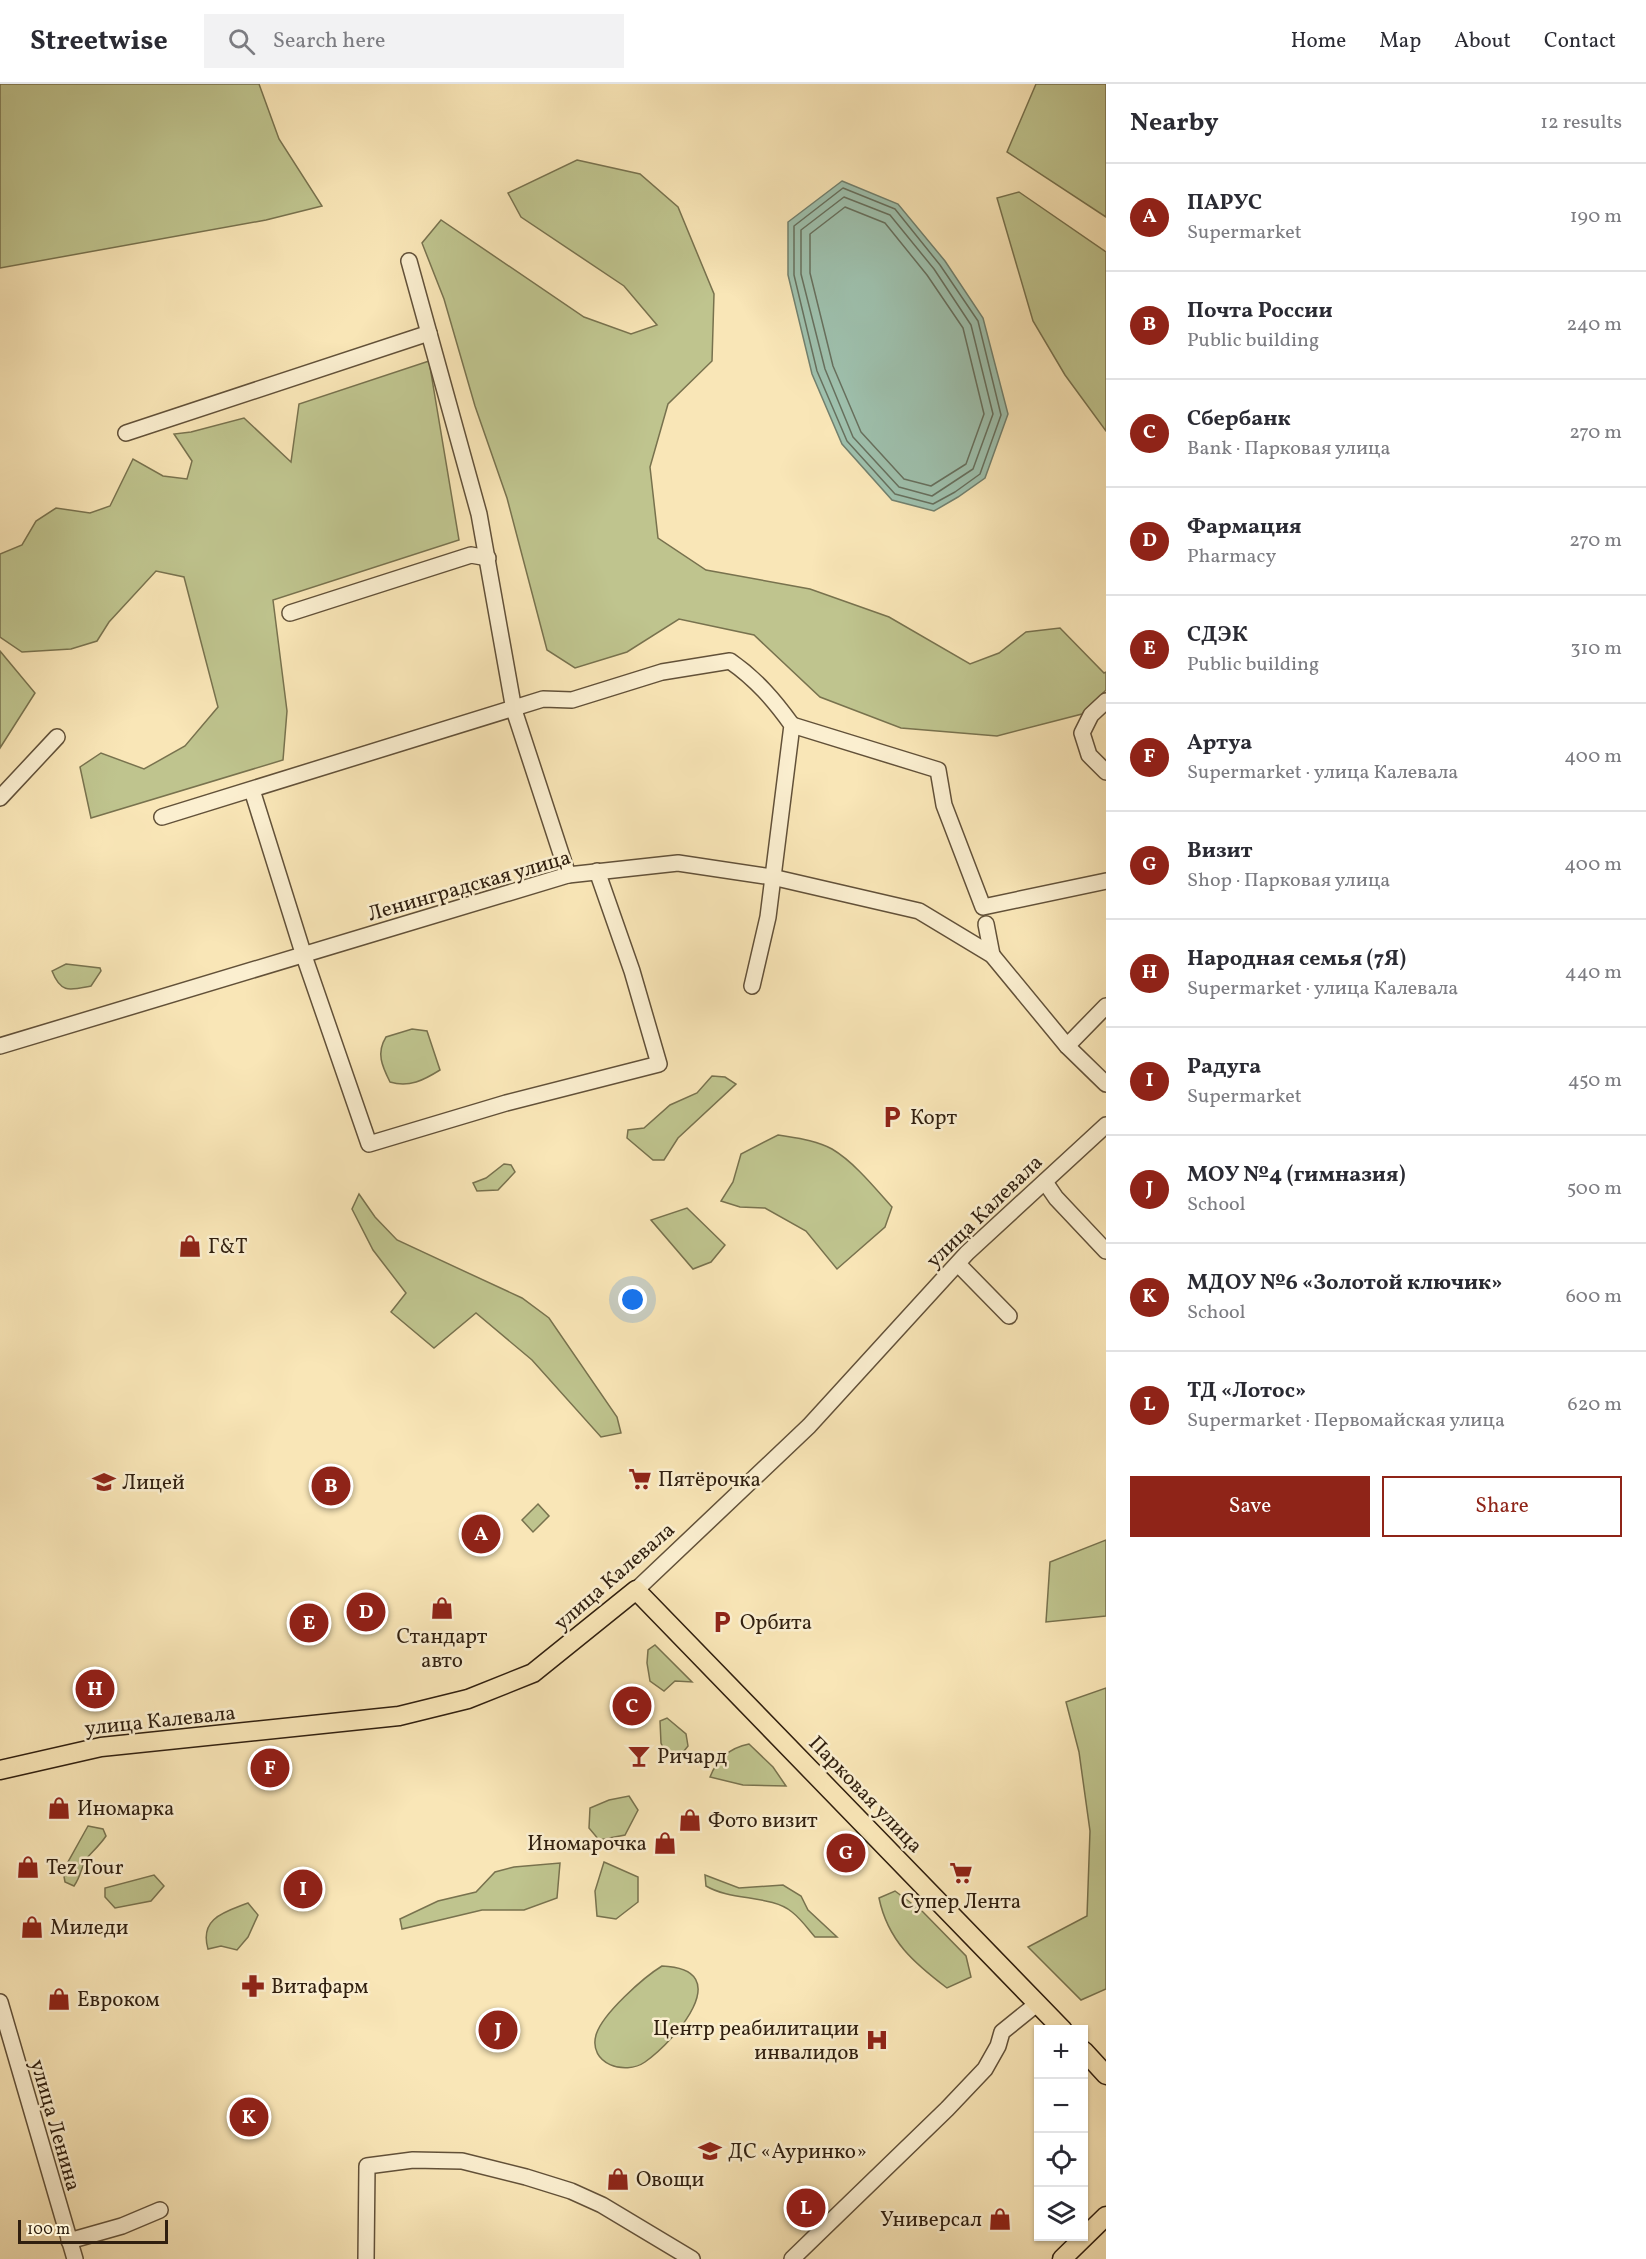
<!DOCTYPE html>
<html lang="en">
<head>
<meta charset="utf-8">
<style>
  body { margin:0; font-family:Vollkorn,serif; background:#f2f2f3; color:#2b2b33 }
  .controls { position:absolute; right:18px; bottom:18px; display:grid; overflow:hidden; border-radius:0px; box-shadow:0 2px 4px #0004 }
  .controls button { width:54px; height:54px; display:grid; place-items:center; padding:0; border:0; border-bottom:2px solid #e1e1e2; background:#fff; color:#2b2b33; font:30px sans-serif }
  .scale { position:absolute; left:18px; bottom:15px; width:150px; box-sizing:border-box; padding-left:6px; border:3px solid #301f0f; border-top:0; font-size:16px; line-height:21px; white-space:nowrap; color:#301f0f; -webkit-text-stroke:4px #fbefd0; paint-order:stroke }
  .you { position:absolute; left:633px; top:1216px; width:21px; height:21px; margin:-15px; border:4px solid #fff; border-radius:50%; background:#1a73e8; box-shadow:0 0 0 9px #1a73e833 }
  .badge { display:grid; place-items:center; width:39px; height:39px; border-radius:50%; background:#8f2418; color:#fff; font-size:20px; font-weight:700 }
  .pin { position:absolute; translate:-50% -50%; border:3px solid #fff; box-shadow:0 2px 6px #0006 }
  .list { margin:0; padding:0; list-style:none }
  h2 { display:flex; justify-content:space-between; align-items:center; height:78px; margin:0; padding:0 24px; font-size:26px }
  h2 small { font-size:20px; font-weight:400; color:#7c7c81 }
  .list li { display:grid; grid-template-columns:39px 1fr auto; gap:18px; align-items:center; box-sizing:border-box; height:108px; padding:0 24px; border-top:2px solid #e1e1e2 }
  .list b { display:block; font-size:22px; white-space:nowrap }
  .list p { margin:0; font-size:20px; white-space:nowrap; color:#7c7c81 }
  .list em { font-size:20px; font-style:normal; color:#7c7c81 }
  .actions { display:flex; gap:12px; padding:18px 24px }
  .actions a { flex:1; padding:14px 0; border:2px solid #8f2418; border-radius:0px; text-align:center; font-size:21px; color:#8f2418 }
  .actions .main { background:#8f2418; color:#fff }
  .icon { flex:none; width:33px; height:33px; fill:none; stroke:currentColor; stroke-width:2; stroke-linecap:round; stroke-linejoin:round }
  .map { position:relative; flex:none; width:1106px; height:2175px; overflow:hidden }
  header { display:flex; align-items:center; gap:36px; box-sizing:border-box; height:84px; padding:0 30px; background:#fff; border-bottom:2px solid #e1e1e2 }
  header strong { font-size:28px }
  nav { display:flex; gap:33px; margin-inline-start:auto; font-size:21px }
  .search { width:420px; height:54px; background:#f2f2f3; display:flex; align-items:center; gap:15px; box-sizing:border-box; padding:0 21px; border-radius:0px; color:#7c7c81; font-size:22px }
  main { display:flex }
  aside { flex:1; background:#fff }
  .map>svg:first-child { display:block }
</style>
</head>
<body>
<header>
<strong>Streetwise</strong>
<div class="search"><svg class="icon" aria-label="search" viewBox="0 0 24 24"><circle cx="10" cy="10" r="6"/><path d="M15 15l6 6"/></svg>Search here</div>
<nav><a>Home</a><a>Map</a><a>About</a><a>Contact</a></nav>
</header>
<main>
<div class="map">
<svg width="1106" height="2175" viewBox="0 0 1106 2175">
  <rect width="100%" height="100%" fill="#f9e6b7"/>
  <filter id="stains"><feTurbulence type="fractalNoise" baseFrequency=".00333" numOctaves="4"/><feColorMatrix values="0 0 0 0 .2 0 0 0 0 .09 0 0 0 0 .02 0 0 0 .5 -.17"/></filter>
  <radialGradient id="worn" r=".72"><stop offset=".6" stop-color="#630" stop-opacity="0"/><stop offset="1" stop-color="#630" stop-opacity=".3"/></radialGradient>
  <g fill="#bfc48e" stroke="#78724e" stroke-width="1.5">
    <polygon points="0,0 259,0 279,55 322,122 266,136 0,184"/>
    <polygon points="1036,0 1106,0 1106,133 1007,68"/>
    <polygon points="577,76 640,90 678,123 714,210 712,277 668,320 650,383 658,454 706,486 810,505 889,533 970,580 999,569 1026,548 1060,544 1104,589 1106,588 1106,606 1082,630 997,652 901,644 820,613 754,551 679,535 627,568 575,584 547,566 507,414 475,322 444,215 422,159 441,136 584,233 631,250 657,241 624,202 521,133 508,109"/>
    <polygon points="1019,108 1106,168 1106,347 1065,291 1033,237 997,114"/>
    <polygon points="429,277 459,456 273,516 287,627 283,676 91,734 80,683 101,669 144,685 185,662 218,623 184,493 156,487 109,538 97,557 71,565 22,568 0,553 0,470 22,461 36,437 56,424 90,429 110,422 133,375 163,392 187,395 192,377 174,350 191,348 244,334 291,378 299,320"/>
    <polygon points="0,567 35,609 0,664"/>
    <path d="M66,880L100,884L101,887L91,902C70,906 61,910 52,887Z"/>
    <path d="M412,945L427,947L440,986C424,996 409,1004 390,998C382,982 376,969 386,953Z"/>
    <polygon points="712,992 725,993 736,1000 678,1054 664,1076 653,1076 627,1054 628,1046 644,1044 670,1021 697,1009"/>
    <path d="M778,1051C796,1054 816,1056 832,1065C854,1078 875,1104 892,1123L885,1143L837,1185L806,1147L765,1124L740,1123L721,1117L733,1098L741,1070Z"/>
    <polygon points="504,1080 511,1081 515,1088 498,1106 477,1107 473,1099 486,1094"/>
    <polygon points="359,1110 375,1133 397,1156 522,1214 549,1234 617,1333 621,1349 601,1353 532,1276 476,1229 434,1264 391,1228 406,1209 373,1166 352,1125"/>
    <polygon points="687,1124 725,1161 711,1178 693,1185 651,1136"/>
    <polygon points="538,1420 549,1432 533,1448 522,1436"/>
    <polygon points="1106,1456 1106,1532 1046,1538 1050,1478"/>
    <polygon points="655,1561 692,1598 675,1597 664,1607 650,1597 647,1579 648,1566"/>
    <polygon points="1106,1604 1106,1905 1081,1916 1028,1863 1087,1832 1090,1747 1079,1668 1066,1618"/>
    <polygon points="667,1634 686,1650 688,1662 676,1677 667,1673 661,1659 660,1637"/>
    <path d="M749,1660L773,1683L786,1702L743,1701L710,1693C717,1675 729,1664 749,1660Z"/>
    <polygon points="629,1712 638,1726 625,1751 599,1756 589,1744 590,1724 609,1716"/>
    <path d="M88,1742L103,1745L106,1752C100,1761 93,1767 86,1775C82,1781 81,1792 74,1802L65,1798L63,1787Z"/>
    <polygon points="604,1778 638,1793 638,1818 616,1835 597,1832 595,1807"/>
    <polygon points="560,1779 557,1814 524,1826 482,1826 402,1845 400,1835 438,1817 476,1808 495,1788 514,1783"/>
    <polygon points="154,1791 164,1802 151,1817 115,1824 105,1813 105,1804"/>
    <path d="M705,1791L739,1804L783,1801L801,1812L808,1826L837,1853H815C808,1845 801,1835 792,1828C772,1811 731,1817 706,1802Z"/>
    <path d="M895,1807L923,1828L966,1872L971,1893L947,1904C914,1879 888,1857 879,1814Z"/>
    <path d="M248,1819L258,1831L248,1853L237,1866L221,1862L208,1865C199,1834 225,1828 248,1819Z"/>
    <path d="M662,1882C738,1885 675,1957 645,1978C625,1992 588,1980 596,1951C602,1930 644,1893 662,1882Z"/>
  </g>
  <polygon fill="#9ec0ad" stroke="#72806e" stroke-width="1.5" points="842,97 898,120 945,177 983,234 1008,330 985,394 958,413 934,427 892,416 842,360 812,290 788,191 788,138"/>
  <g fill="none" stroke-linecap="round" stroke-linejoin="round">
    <g stroke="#67705e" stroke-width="1.5">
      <polygon points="843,104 895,125 940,181 978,237 1001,331 980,390 955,408 933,420 895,410 847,357 817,287 794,191 794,142"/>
      <polygon points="844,113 890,131 934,185 971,241 993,330 973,385 932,412 899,403 853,353 825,285 801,190 801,146"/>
      <polygon points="845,123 885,139 927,191 963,244 984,330 966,380 931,402 904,395 861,348 833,282 810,189 810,150"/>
    </g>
    <g stroke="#625139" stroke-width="18">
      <g id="minor">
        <polyline points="409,177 479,430 514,626 568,791"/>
        <polyline points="126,349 429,249"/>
        <polyline points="290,529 471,471 488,474"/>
        <polyline points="1106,617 1091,631 1082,649 1089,671 1106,688"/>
        <polyline points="792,641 938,686 944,721 983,823 1106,797"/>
        <polyline points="252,706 304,872 369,1060 506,1019 659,980 632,887 597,787"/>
        <polyline points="0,714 57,653"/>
        <path d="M162,733L543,615L572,616L662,588L730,577C756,595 774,616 792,641L768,833L752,902"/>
        <polyline points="986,840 992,871"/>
        <polyline points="0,962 568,791 678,779 772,793 919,827 992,871 1067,962 1106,1000"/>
        <polyline points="1067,962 1106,922"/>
        <polyline points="1045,1098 1056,1114 1106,1167"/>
        <polyline points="958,1180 1009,1232"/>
        <polyline points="636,1506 809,1342 967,1169 1106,1041"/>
        <polyline points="0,1918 75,2175"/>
        <polyline points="69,2157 122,2142 160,2126"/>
        <polyline points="366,2175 367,2082 413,2076 462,2077 526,2093 571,2107 602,2121 692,2175"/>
        <polyline points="792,2175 947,2025 985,1985 998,1962 1002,1948 1038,1919"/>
      </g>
    </g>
    <g stroke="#301f0f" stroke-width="21">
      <g id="major">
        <polyline points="0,1686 101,1663 399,1632 468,1615 533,1589 636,1506 1063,1946"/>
        <polyline points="1084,1967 1106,1991"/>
        <polyline points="1062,2175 1106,2132"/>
      </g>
    </g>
    <use href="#minor" stroke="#fbefd0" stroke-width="15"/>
    <use href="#major" stroke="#f9e6b7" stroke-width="18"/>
  </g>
  <defs>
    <g id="parking-bare" transform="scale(1.8)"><path d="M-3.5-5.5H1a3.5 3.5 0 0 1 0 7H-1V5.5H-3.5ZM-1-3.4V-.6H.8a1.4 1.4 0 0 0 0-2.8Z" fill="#8f2418" stroke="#fbefd0" stroke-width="2.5" paint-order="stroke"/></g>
    <g id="shop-bare" transform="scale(1.8)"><path d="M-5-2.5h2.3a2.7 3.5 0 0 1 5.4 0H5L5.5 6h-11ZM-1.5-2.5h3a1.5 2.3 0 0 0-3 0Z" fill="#8f2418" stroke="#fbefd0" stroke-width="2.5" paint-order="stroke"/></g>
    <g id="supermarket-bare" transform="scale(1.8)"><path d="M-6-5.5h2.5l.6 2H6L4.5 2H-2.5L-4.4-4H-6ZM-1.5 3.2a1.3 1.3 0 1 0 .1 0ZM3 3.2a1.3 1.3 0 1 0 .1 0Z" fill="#8f2418" stroke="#fbefd0" stroke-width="2.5" paint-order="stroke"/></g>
    <g id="university-bare" transform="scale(1.8)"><path d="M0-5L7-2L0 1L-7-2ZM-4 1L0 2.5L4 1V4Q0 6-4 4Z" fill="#8f2418" stroke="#fbefd0" stroke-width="2.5" paint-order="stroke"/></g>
    <g id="bar-bare" transform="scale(1.8)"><path d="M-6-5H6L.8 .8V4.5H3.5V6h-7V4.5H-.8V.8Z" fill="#8f2418" stroke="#fbefd0" stroke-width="2.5" paint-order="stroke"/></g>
    <g id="pharmacy-bare" transform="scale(1.8)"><path d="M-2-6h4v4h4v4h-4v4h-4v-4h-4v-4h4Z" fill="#8f2418" stroke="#fbefd0" stroke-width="2.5" paint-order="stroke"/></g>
    <g id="hospital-bare" transform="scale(1.8)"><path d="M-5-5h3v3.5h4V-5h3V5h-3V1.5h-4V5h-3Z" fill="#8f2418" stroke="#fbefd0" stroke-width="2.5" paint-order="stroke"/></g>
    <g id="school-bare" transform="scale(1.8)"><path d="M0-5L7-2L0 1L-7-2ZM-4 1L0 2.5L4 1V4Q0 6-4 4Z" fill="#8f2418" stroke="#fbefd0" stroke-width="2.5" paint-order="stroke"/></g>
  </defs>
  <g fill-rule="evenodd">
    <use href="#parking-bare" x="892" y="1033"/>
    <use href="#shop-bare" x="190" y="1162"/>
    <use href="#supermarket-bare" x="640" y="1395"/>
    <use href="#university-bare" x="104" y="1398"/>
    <use href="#shop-bare" x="442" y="1524"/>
    <use href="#parking-bare" x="722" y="1538"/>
    <use href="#bar-bare" x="639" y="1672"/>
    <use href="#shop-bare" x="59" y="1724"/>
    <use href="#shop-bare" x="690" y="1736"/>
    <use href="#shop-bare" x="665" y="1759"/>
    <use href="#shop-bare" x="28" y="1783"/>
    <use href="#supermarket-bare" x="961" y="1789"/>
    <use href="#shop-bare" x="32" y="1843"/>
    <use href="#pharmacy-bare" x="253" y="1902"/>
    <use href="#shop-bare" x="59" y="1915"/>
    <use href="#hospital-bare" x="877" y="1956"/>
    <use href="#school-bare" x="710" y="2067"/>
    <use href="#shop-bare" x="618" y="2095"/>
    <use href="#shop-bare" x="1000" y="2135"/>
  </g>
  <g text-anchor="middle" stroke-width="5" stroke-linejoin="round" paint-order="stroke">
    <g font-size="21" fill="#301f0f" stroke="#fbefd0">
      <text transform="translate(469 801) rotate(-16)" y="7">Ленинградская улица</text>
      <text transform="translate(984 1127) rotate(-44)" y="7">улица Калевала</text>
      <text transform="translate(614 1492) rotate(-41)" y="7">улица Калевала</text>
      <text transform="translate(160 1636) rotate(-6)" y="7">улица Калевала</text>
      <text transform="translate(866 1710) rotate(46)" y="7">Парковая улица</text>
      <text transform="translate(56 2041) rotate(74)" y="7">улица Ленина</text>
    </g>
    <g font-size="21" fill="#301f0f" stroke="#fbefd0" text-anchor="start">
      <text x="910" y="1040">Корт</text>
      <text x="208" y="1169">Г&amp;Т</text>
      <text x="658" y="1402">Пятёрочка</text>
      <text x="122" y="1405">Лицей</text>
      <text x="740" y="1545">Орбита</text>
      <text x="442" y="1559" text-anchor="middle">Стандарт<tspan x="442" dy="24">авто</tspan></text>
      <text x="657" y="1679">Ричард</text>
      <text x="77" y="1731">Иномарка</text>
      <text x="708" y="1743">Фото визит</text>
      <text x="647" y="1766" text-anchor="end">Иномарочка</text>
      <text x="46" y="1790">Tez Tour</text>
      <text x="961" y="1824" text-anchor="middle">Супер Лента</text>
      <text x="50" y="1850">Миледи</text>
      <text x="271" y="1909">Витафарм</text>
      <text x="77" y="1922">Евроком</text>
      <text x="859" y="1951" text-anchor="end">Центр реабилитации<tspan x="859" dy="24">инвалидов</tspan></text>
      <text x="728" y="2074">ДС «Ауринко»</text>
      <text x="636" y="2102">Овощи</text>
      <text x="982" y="2142" text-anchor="end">Универсал</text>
    </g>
  </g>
  <rect width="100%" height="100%" filter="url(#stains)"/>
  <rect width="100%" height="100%" fill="url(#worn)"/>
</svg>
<div class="controls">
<button>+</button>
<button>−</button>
<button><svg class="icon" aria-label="locate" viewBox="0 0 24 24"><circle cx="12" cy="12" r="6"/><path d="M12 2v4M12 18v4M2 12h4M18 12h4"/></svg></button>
<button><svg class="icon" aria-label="layers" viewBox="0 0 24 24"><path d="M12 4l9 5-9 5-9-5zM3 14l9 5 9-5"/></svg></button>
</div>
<div class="scale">100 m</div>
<div class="you"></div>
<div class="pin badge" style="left:481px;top:1450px">A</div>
<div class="pin badge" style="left:331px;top:1402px">B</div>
<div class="pin badge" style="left:632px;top:1622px">C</div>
<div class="pin badge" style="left:366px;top:1528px">D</div>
<div class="pin badge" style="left:309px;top:1539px">E</div>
<div class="pin badge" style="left:270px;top:1684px">F</div>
<div class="pin badge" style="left:846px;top:1769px">G</div>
<div class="pin badge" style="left:95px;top:1605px">H</div>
<div class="pin badge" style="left:303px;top:1805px">I</div>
<div class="pin badge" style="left:498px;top:1946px">J</div>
<div class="pin badge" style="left:249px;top:2033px">K</div>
<div class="pin badge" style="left:806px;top:2124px">L</div>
</div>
<aside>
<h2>Nearby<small>12 results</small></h2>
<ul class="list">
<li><span class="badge">A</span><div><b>ПАРУС</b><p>Supermarket</p></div><em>190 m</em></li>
<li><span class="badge">B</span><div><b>Почта России</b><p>Public building</p></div><em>240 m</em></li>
<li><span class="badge">C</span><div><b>Сбербанк</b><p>Bank · Парковая улица</p></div><em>270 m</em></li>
<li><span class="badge">D</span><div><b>Фармация</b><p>Pharmacy</p></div><em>270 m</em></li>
<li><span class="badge">E</span><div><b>СДЭК</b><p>Public building</p></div><em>310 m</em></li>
<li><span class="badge">F</span><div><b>Артуа</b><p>Supermarket · улица Калевала</p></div><em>400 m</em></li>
<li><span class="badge">G</span><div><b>Визит</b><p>Shop · Парковая улица</p></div><em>400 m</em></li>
<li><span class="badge">H</span><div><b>Народная семья (7Я)</b><p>Supermarket · улица Калевала</p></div><em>440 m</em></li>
<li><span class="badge">I</span><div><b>Радуга</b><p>Supermarket</p></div><em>450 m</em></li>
<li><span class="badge">J</span><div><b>МОУ №4 (гимназия)</b><p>School</p></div><em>500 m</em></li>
<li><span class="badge">K</span><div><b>МДОУ №6 «Золотой ключик»</b><p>School</p></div><em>600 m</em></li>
<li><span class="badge">L</span><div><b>ТД «Лотос»</b><p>Supermarket · Первомайская улица</p></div><em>620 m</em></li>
</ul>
<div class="actions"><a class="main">Save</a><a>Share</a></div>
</aside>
</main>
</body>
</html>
